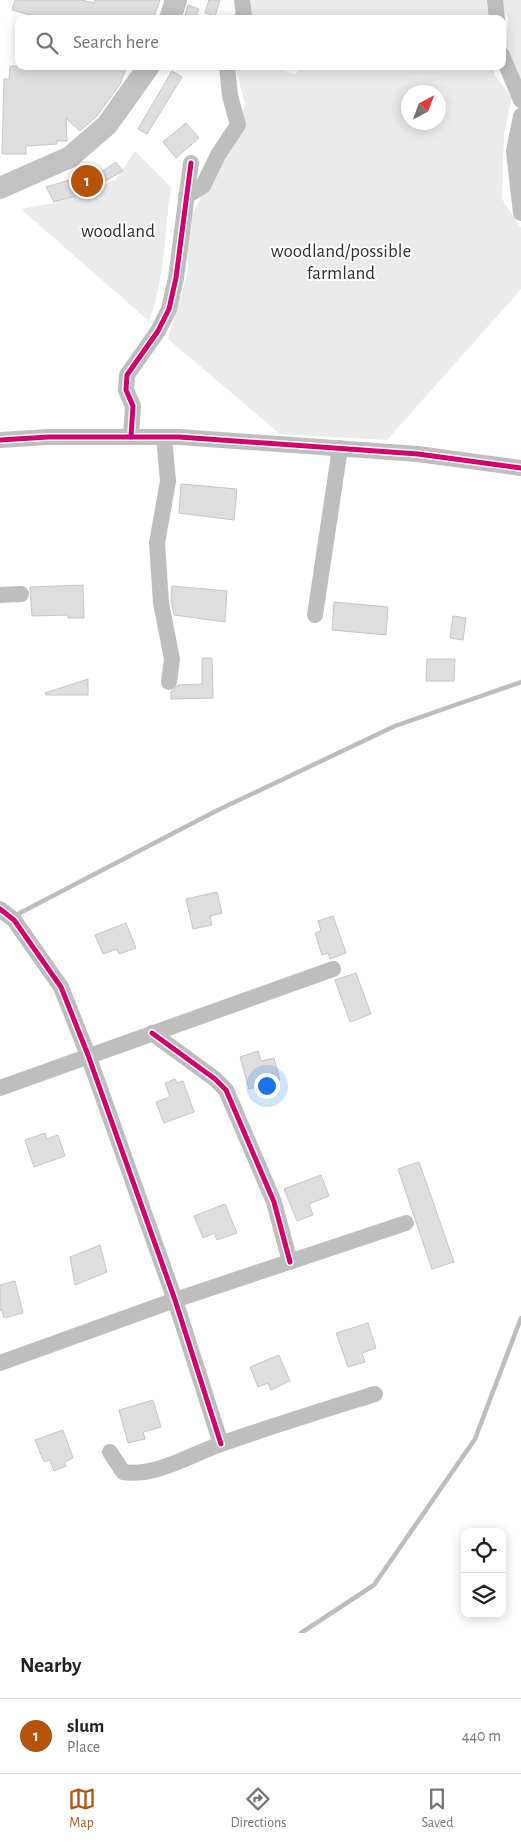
<!DOCTYPE html>
<html lang="en">
<head>
<meta charset="utf-8">
<style>
  body { margin:0; font-family:"Alegreya Sans",sans-serif; background:#f2f2f2; color:#222 }
  .controls { position:absolute; right:15px; bottom:15px; display:grid; overflow:hidden; border-radius:10px; box-shadow:0 2px 12px #0003 }
  .controls button { width:45px; height:45px; display:grid; place-items:center; padding:0; border:0; border-bottom:1px solid #e0e0e0; background:#fff; color:#222; font:25px sans-serif }
  .compass { position:absolute; left:401px; top:85px; width:45px; height:45px; border-radius:50%; background:#fff; box-shadow:0 2px 12px #0003; rotate:41deg }
  .you { position:absolute; left:266px; top:1085px; width:18px; height:18px; margin:-12px; border:4px solid #fff; border-radius:50%; background:#1a73e8; box-shadow:0 0 0 8px #1a73e833 }
  .badge { display:grid; place-items:center; width:32px; height:32px; border-radius:50%; background:#b45309; color:#fff; font-size:16px; font-weight:700 }
  .pin { position:absolute; translate:-50% -50%; border:2px solid #fff; box-shadow:0 1px 5px #0006 }
  .list { margin:0; padding:0; list-style:none }
  h2 { display:flex; justify-content:space-between; align-items:center; height:65px; margin:0; padding:0 20px; font-size:21px }
  h2 small { font-size:16px; font-weight:400; color:#767676 }
  .list li { display:grid; grid-template-columns:32px 1fr auto; gap:15px; align-items:center; box-sizing:border-box; height:75px; padding:0 20px; border-top:1px solid #e0e0e0 }
  .list b { display:block; font-size:19px; white-space:nowrap }
  .list p { margin:0; font-size:16px; white-space:nowrap; color:#767676 }
  .list em { font-size:16px; font-style:normal; color:#767676 }
  .icon { flex:none; width:28px; height:28px; fill:none; stroke:currentColor; stroke-width:2; stroke-linecap:round; stroke-linejoin:round }
  .map { position:relative; flex:none; width:521px; height:1633px; overflow:hidden }
  .search { position:absolute; background:#fff; box-shadow:0 2px 12px #0003; left:15px; right:15px; top:15px; height:55px; display:flex; align-items:center; gap:12px; box-sizing:border-box; padding:0 18px; border-radius:10px; color:#767676; font-size:19px }
  .sheet { height:140px; background:#fff }
  nav { display:flex; justify-content:space-around; align-items:center; box-sizing:border-box; height:70px; border-top:1px solid #e0e0e0; background:#fff; font-size:14px; color:#767676 }
  nav a { display:grid; justify-items:center; gap:2px }
  nav .on { color:#b45309 }
  .map>svg:first-child { display:block }
</style>
</head>
<body>
<div class="map">
<svg width="521" height="1633" viewBox="0 0 521 1633">
  <rect width="100%" height="100%" fill="#fff"/>
  <g fill="#ebebeb" fill-rule="evenodd">
    <polygon points="249,0 486,0 493,5 496,19 254,19 248,16"/>
    <polygon points="498,0 521,0 521,212 513,160 520,88 506,58 508,18"/>
    <path d="M235,66H273L295,75L300,66H495L494,74L512,97L504,134L502,199L521,228V289L387,440L280,434L168,339L188,272L186,226L238,126L245,104ZM408,92H438V122H408Z"/>
    <path d="M135,151L171,187C164,232 166,277 149,321L21,209L59,202L115,180Z"/>
  </g>
  <g fill="none" stroke-linecap="round" stroke-linejoin="round">
    <g stroke="#bdbdbd" stroke-width="4.5">
      <polyline points="14,916 216,811 395,726 521,682"/>
      <polyline points="301,1633 374,1585 475,1439 521,1318"/>
    </g>
  </g>
  <g fill="#dedede" stroke="#c6c6c6">
    <polygon points="15,0 82,0 94,3 95,0 160,0 153,19 44,19 12,10"/>
    <polygon points="209,0 220,0 215,16 205,13"/>
    <polygon points="188,5 199,9 195,19 184,19"/>
    <polygon points="10,66 127,66 120,84 97,116 80,131 66,118 67,141 57,141 57,144 26,146 26,154 2,154 4,79 9,79"/>
    <polygon points="172,71 182,77 147,134 138,129"/>
    <polygon points="186,123 199,138 176,158 163,142"/>
    <polygon points="116,162 123,171 82,194 54,202 46,187 73,179 90,169 95,176"/>
    <polygon points="181,484 237,489 234,520 179,513"/>
    <polygon points="83,585 84,618 68,618 68,615 32,616 30,587"/>
    <polygon points="172,586 227,591 225,622 174,615 171,600"/>
    <polygon points="334,602 388,607 386,635 332,630"/>
    <polygon points="453,616 466,618 463,640 450,638"/>
    <polygon points="202,658 212,658 213,698 171,699 171,692 178,685 202,684"/>
    <polygon points="427,659 455,659 454,681 426,681"/>
    <polygon points="88,679 88,695 46,695 45,693"/>
    <polygon points="217,892 222,913 210,916 212,925 193,929 186,899"/>
    <polygon points="333,916 346,953 330,959 328,953 322,955 315,933 321,931 318,921"/>
    <polygon points="126,923 136,948 119,954 117,949 103,954 95,935"/>
    <polygon points="356,973 371,1014 350,1022 335,980"/>
    <polygon points="258,1051 261,1061 274,1058 280,1080 249,1089 240,1057"/>
    <polygon points="175,1079 177,1083 183,1081 194,1112 164,1123 156,1102 170,1097 165,1083"/>
    <polygon points="45,1133 47,1139 58,1135 65,1156 34,1167 25,1140"/>
    <polygon points="419,1162 454,1262 432,1269 398,1169"/>
    <polygon points="321,1175 329,1196 309,1204 313,1215 297,1221 284,1189"/>
    <polygon points="225,1204 237,1233 217,1240 214,1233 203,1238 194,1216"/>
    <polygon points="100,1245 107,1272 75,1285 70,1257"/>
    <polygon points="15,1281 23,1313 4,1318 2,1310 0,1311 0,1285"/>
    <polygon points="368,1323 376,1348 362,1353 365,1362 348,1367 336,1333"/>
    <polygon points="279,1355 290,1381 271,1390 268,1383 258,1387 250,1367"/>
    <polygon points="153,1400 161,1427 143,1432 145,1439 128,1443 119,1410"/>
    <polygon points="63,1430 73,1458 65,1462 66,1466 54,1471 50,1460 44,1462 35,1440"/>
  </g>
  <g fill="none" stroke-linecap="round" stroke-linejoin="round">
    <g stroke="#bebebe" stroke-width="16">
      <polyline points="495,0 497,19"/>
      <polyline points="241,19 244,15 242,0"/>
      <polyline points="502,55 521,100"/>
      <polyline points="521,116 514,151 521,213"/>
      <polyline points="186,196 203,186 218,155 238,125 230,96 227,66"/>
      <polyline points="131,437 133,406 126,390 127,375 158,331 169,309 176,278 191,163"/>
      <polyline points="164,437 168,481 157,543 161,603 172,659 169,682"/>
      <polyline points="0,440 48,437 179,437 418,454 521,468"/>
      <polyline points="0,595 21,594"/>
      <polyline points="315,615 340,448"/>
      <polyline points="0,909 14,920 61,987 88,1055 175,1300 221,1444"/>
      <polyline points="152,1033 215,1079 226,1090 274,1202 290,1262"/>
      <polyline points="0,1088 333,969"/>
      <polyline points="0,1363 175,1300 406,1223"/>
      <path d="M110,1452L123,1472C156,1477 190,1455 221,1444C272,1426 324,1410 375,1394"/>
    </g>
    <g stroke="#c2c2c2" stroke-width="22">
      <polyline points="170,19 176,0"/>
      <polyline points="0,188 70,157 107,125 149,66"/>
    </g>
    <g stroke="#fff" stroke-width="8">
      <g id="cycleway">
        <polyline points="131,437 133,406 126,390 127,375 158,331 169,309 176,278 191,163"/>
        <polyline points="0,440 48,437 179,437 418,454 521,468"/>
        <polyline points="0,909 14,920 61,987 88,1055 175,1300 221,1444"/>
        <polyline points="152,1033 215,1079 226,1090 274,1202 290,1262"/>
      </g>
    </g>
    <use href="#cycleway" stroke="#d6006c" stroke-width="5"/>
  </g>
  <g text-anchor="middle" stroke-width="4" stroke-linejoin="round" paint-order="stroke">
    <g font-size="19" fill="#313131" stroke="#fff">
      <text x="118" y="237">woodland</text>
      <text x="341" y="257">woodland/possible<tspan x="341" dy="22">farmland</tspan></text>
    </g>
  </g>
</svg>
<div class="controls">
<button><svg class="icon" aria-label="locate" viewBox="0 0 24 24"><circle cx="12" cy="12" r="6"/><path d="M12 2v4M12 18v4M2 12h4M18 12h4"/></svg></button>
<button><svg class="icon" aria-label="layers" viewBox="0 0 24 24"><path d="M12 4l9 5-9 5-9-5zM3 14l9 5 9-5"/></svg></button>
</div>
<svg class="compass" viewBox="-18 -18 36 36"><path d="M0-13l5 13h-10z" fill="#e53935"/><path d="M0 13l5-13h-10z" fill="#767676"/></svg>
<div class="you"></div>
<div class="pin badge" style="left:87px;top:181px">1</div>
<div class="search"><svg class="icon" aria-label="search" viewBox="0 0 24 24"><circle cx="10" cy="10" r="6"/><path d="M15 15l6 6"/></svg>Search here</div>
</div>
<section class="sheet">
<h2>Nearby<small></small></h2>
<ul class="list">
<li><span class="badge">1</span><div><b>slum</b><p>Place</p></div><em>440 m</em></li>
</ul>
</section>
<nav>
<a class="on"><svg class="icon" aria-label="map" viewBox="0 0 24 24"><path d="M3 6l6-2 6 2 6-2v14l-6 2-6-2-6 2zM9 4v14M15 6v14"/></svg>Map</a>
<a><svg class="icon" aria-label="directions" viewBox="0 0 24 24"><path d="M12 3l9 9-9 9-9-9zM9 14v-3h6M13 9l2 2-2 2"/></svg>Directions</a>
<a><svg class="icon" aria-label="saved" viewBox="0 0 24 24"><path d="M7 4h10v16l-5-4-5 4z"/></svg>Saved</a>
</nav>
</body>
</html>
